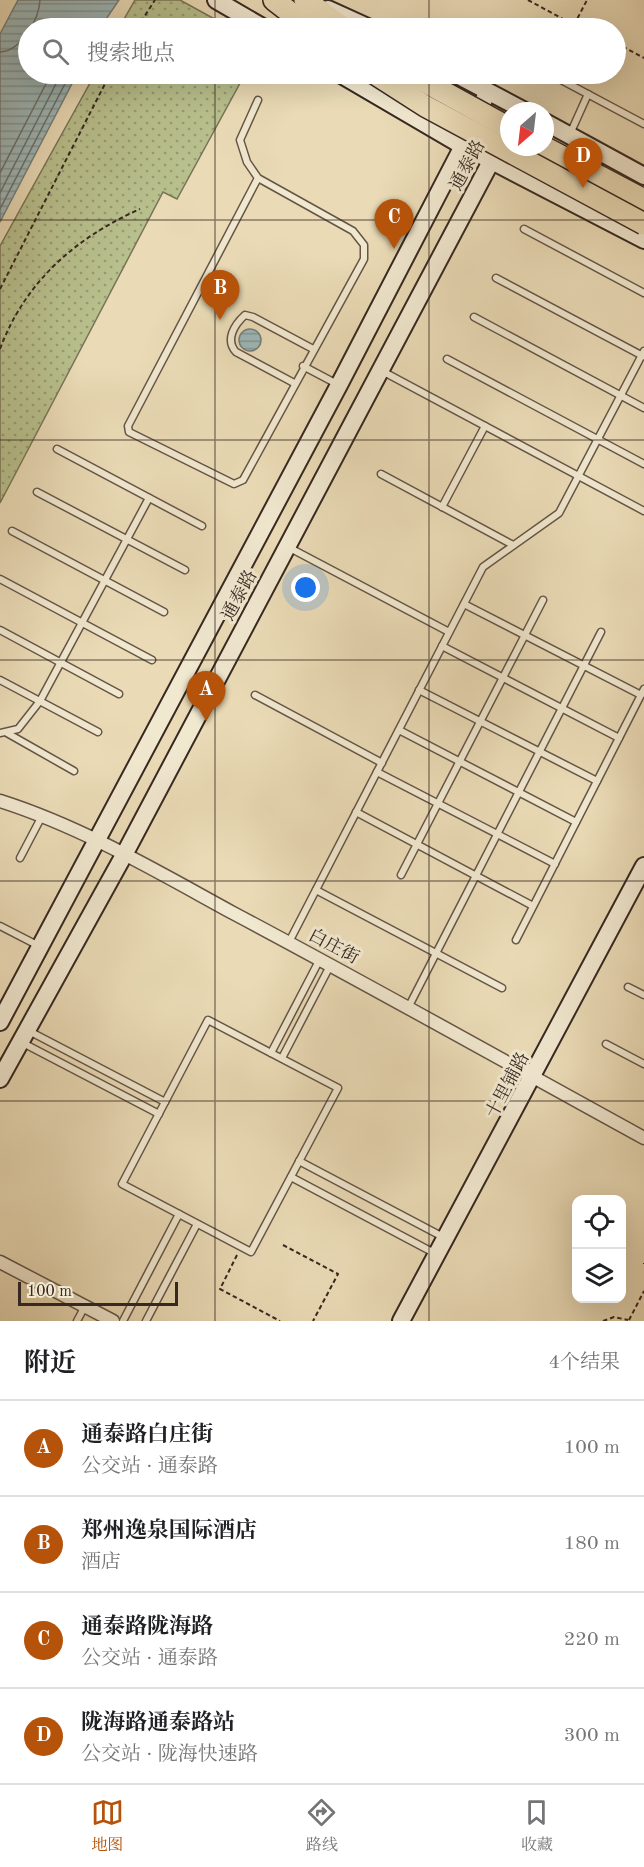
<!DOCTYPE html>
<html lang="zh">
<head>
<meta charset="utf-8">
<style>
  body { margin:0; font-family:"Old Standard TT","Noto Serif SC",serif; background:#f6f6f6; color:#202124 }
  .controls { position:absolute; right:18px; bottom:18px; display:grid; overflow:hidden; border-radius:12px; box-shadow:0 6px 24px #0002 }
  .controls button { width:54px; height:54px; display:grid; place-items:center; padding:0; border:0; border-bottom:2px solid #e0e0e0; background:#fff; color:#202124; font:30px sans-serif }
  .compass { position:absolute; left:500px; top:102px; width:54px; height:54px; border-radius:50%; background:#fff; box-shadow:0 6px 24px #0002; rotate:208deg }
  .scale { position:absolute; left:18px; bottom:15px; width:160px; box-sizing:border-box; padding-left:6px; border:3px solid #372821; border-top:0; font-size:16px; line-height:21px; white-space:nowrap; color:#372821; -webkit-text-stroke:4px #f1e8d0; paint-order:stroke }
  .you { position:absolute; left:306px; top:588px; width:21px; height:21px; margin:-15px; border:4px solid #fff; border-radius:50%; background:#1a73e8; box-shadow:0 0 0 9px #1a73e833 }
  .badge { display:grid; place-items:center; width:39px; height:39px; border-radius:50%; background:#b45309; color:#fff; font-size:20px; font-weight:700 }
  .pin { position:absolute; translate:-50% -50px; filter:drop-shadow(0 2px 3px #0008) }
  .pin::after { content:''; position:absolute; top:32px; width:21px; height:18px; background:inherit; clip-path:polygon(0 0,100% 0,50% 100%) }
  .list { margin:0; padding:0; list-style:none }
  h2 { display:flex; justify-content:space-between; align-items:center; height:78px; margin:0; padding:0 24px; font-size:26px }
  h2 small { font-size:20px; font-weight:400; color:#757577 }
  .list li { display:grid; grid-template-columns:39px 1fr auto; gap:18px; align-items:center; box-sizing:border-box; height:96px; padding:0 24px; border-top:2px solid #e0e0e0 }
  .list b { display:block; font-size:22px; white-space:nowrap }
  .list p { margin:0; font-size:20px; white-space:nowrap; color:#757577 }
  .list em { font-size:20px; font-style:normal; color:#757577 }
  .icon { flex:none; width:33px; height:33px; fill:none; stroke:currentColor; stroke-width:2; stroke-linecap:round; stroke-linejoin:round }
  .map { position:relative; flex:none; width:644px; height:1321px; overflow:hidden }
  .search { position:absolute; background:#fff; box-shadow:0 6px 24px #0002; left:18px; right:18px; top:18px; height:66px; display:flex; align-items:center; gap:15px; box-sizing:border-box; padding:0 21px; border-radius:33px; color:#757577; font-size:22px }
  .sheet { height:462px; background:#fff }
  nav { display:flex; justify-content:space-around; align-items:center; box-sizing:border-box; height:84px; border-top:2px solid #e0e0e0; background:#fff; font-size:16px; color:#757577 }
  nav a { display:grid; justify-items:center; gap:3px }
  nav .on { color:#b45309 }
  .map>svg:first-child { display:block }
</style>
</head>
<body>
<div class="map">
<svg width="644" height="1321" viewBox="0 0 644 1321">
  <defs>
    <pattern id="grass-dots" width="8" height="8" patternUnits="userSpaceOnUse" patternTransform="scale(1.5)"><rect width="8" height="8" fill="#b8c08d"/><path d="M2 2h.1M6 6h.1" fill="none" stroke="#969c73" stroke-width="1.8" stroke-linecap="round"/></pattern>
    <pattern id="water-rules" width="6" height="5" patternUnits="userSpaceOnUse" patternTransform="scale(1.5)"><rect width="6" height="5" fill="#9db8b9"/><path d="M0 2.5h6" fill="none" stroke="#819696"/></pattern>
  </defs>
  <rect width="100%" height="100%" fill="#eadbb6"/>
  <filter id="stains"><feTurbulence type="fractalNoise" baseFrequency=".00333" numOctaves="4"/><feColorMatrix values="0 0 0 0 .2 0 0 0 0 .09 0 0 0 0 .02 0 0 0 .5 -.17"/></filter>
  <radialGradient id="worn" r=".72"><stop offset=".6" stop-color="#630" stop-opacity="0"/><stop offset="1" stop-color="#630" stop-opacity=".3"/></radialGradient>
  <g fill="url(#grass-dots)" stroke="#787457" stroke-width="1.5">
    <polygon points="135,0 180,0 231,28 119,28"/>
    <polygon points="95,74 245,74 177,199 163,192 0,503 0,246"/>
  </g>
  <g fill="url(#water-rules)" stroke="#747e7c" stroke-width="1.5">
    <polygon points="18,0 119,0 100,28 28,28 28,74 77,74 0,222 0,34"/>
    <circle cx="250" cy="340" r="11"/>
  </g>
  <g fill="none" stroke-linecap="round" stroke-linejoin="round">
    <g stroke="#6a706d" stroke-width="1.5">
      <path d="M0,52C21,51 39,20 40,0"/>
      <polyline points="0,173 51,74"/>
      <polyline points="0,193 61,74"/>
      <polyline points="0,209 70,74"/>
    </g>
    <g stroke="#645546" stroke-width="9">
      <g id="lane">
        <polyline points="457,24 465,28"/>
        <polyline points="550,74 644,124"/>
        <polyline points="570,134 588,94"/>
        <polyline points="258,178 128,426 129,432 234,484 243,480 364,259 364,245 353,231 258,178 247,162 240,140 258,100"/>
        <polyline points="524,229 644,293"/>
        <polyline points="496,278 643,356"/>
        <polyline points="474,317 644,408"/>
        <polyline points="447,359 644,464"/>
        <polyline points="303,366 337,384"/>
        <polyline points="382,371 644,511"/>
        <path d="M294,383L236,352C225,340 234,325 245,315L253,317L313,349"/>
        <polyline points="57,449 202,526"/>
        <polyline points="381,474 513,545"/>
        <polyline points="37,492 185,570"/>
        <polyline points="442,507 485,426"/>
        <polyline points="12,531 164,612"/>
        <polyline points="288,547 449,632"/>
        <polyline points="0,579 152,660"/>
        <polyline points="464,604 641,695"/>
        <polyline points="0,630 119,694"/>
        <polyline points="442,646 619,738"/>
        <polyline points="0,680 98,732"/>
        <polyline points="419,690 597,781"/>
        <polyline points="255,695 382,763"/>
        <polyline points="399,730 576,822"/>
        <polyline points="0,733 18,729 40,701 149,498"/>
        <polyline points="7,733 74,771"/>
        <polyline points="377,772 555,864"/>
        <polyline points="356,812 533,906"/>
        <polyline points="20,858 42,816"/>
        <polyline points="401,875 543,600"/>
        <polyline points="316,890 502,988"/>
        <polyline points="0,926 39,946"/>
        <polyline points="516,940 644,689"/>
        <polyline points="289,942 483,567 559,513 644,351"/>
        <polyline points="628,987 644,995"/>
        <polyline points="409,1006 601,632"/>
        <polygon points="208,1020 338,1088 251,1252 122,1184"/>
        <polyline points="27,1030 165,1102"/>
        <polyline points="21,1042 159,1114"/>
        <polyline points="606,1044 644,1064"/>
        <polyline points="271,1053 320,959"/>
        <polyline points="282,1058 330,966"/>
        <polyline points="299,1161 445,1238"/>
        <polyline points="291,1177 436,1254"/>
        <polyline points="77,1321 85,1306"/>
        <polyline points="123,1321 179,1214"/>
        <polyline points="146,1321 197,1224"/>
      </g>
    </g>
    <g stroke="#645546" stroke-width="15">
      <g id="street">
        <path d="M0,801C82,827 158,872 233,913C371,986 507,1063 644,1138"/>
        <polyline points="0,1262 113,1321"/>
      </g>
    </g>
    <g stroke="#372821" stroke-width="20">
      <g id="secondary">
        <polyline points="216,0 264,28"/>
        <polyline points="328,9 370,28"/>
        <polyline points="340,74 463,146 644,240"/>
        <polyline points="455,74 525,111"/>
        <polyline points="545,122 644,176"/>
        <polyline points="0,1022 339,385 463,146 487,93"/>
        <polyline points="0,1079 124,855 505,135"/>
        <polyline points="401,1321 644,866"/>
      </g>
    </g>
    <g stroke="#372821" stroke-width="24">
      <g id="highway">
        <polyline points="274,0 310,28"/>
        <polyline points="305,0 343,28"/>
        <polyline points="544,147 644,200"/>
      </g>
    </g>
    <g stroke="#372821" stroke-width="2" stroke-dasharray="4.5 3" stroke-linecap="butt">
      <polyline points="528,0 574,25 587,0"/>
      <polyline points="576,22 589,28"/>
      <polyline points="137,28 155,0"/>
      <polyline points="616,43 644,58"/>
      <polyline points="0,289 110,74"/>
      <path d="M0,349C25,282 75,238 140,209"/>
      <polyline points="283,1245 338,1274 313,1321"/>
      <polyline points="237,1255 220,1289 280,1321"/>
      <polyline points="644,1263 644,1264"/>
      <polyline points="629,1320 644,1291"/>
      <polyline points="603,1321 614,1317 628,1320"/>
    </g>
    <use href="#lane" stroke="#f1e8d0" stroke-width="6"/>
    <use href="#street" stroke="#f1e8d0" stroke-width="12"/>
    <use href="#secondary" stroke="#f1e8d0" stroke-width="16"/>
    <use href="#highway" stroke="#eadbb6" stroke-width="21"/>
    <g stroke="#372821" stroke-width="24" stroke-linecap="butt">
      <g id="highway-bridge">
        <polyline points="375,74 425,106 644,224"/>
        <polyline points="411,74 509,128"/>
      </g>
    </g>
    <use href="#highway-bridge" stroke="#eadbb6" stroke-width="21"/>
  </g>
  <path fill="none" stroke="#372821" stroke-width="1.5" stroke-opacity="0.55" d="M215,0V28M429,0V28M215,74V1321M429,74V1321M0,220H644M0,440H644M0,660H644M0,881H644M0,1101H644"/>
  <g text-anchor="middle" stroke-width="6" stroke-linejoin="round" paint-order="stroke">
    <g font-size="18" fill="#372821" stroke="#f1e8d0">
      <text transform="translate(467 165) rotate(-62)" y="6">通泰路</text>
      <text transform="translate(239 595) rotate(-62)" y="6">通泰路</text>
      <text transform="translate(334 946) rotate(28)" y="6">白庄街</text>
      <text transform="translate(507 1085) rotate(-62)" y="6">十里铺路</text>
    </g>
  </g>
  <rect width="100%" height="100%" filter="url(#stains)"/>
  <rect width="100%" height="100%" fill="url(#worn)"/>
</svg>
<div class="controls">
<button><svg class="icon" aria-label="locate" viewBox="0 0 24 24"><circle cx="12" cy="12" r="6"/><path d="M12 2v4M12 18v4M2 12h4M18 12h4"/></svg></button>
<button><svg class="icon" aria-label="layers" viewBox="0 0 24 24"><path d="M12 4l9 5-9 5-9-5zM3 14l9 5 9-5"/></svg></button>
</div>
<svg class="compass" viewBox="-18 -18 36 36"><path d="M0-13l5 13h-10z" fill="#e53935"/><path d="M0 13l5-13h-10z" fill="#757577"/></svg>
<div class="scale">100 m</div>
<div class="you"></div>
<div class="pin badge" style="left:206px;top:721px">A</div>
<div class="pin badge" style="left:220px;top:320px">B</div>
<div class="pin badge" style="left:394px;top:249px">C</div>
<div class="pin badge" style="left:583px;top:188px">D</div>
<div class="search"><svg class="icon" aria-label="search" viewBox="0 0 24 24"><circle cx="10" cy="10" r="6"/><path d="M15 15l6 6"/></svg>搜索地点</div>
</div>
<section class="sheet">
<h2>附近<small>4个结果</small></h2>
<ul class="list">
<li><span class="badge">A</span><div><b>通泰路白庄街</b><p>公交站 · 通泰路</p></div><em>100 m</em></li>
<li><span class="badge">B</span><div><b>郑州逸泉国际酒店</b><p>酒店</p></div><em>180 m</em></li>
<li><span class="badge">C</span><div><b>通泰路陇海路</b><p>公交站 · 通泰路</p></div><em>220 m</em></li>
<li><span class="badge">D</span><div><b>陇海路通泰路站</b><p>公交站 · 陇海快速路</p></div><em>300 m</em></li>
</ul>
</section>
<nav>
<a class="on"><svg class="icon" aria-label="map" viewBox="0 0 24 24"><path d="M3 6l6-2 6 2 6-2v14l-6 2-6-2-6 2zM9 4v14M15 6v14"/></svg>地图</a>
<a><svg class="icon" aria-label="directions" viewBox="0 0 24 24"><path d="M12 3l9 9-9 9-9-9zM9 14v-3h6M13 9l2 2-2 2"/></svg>路线</a>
<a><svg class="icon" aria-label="saved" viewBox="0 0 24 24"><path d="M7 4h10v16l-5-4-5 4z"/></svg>收藏</a>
</nav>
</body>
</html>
